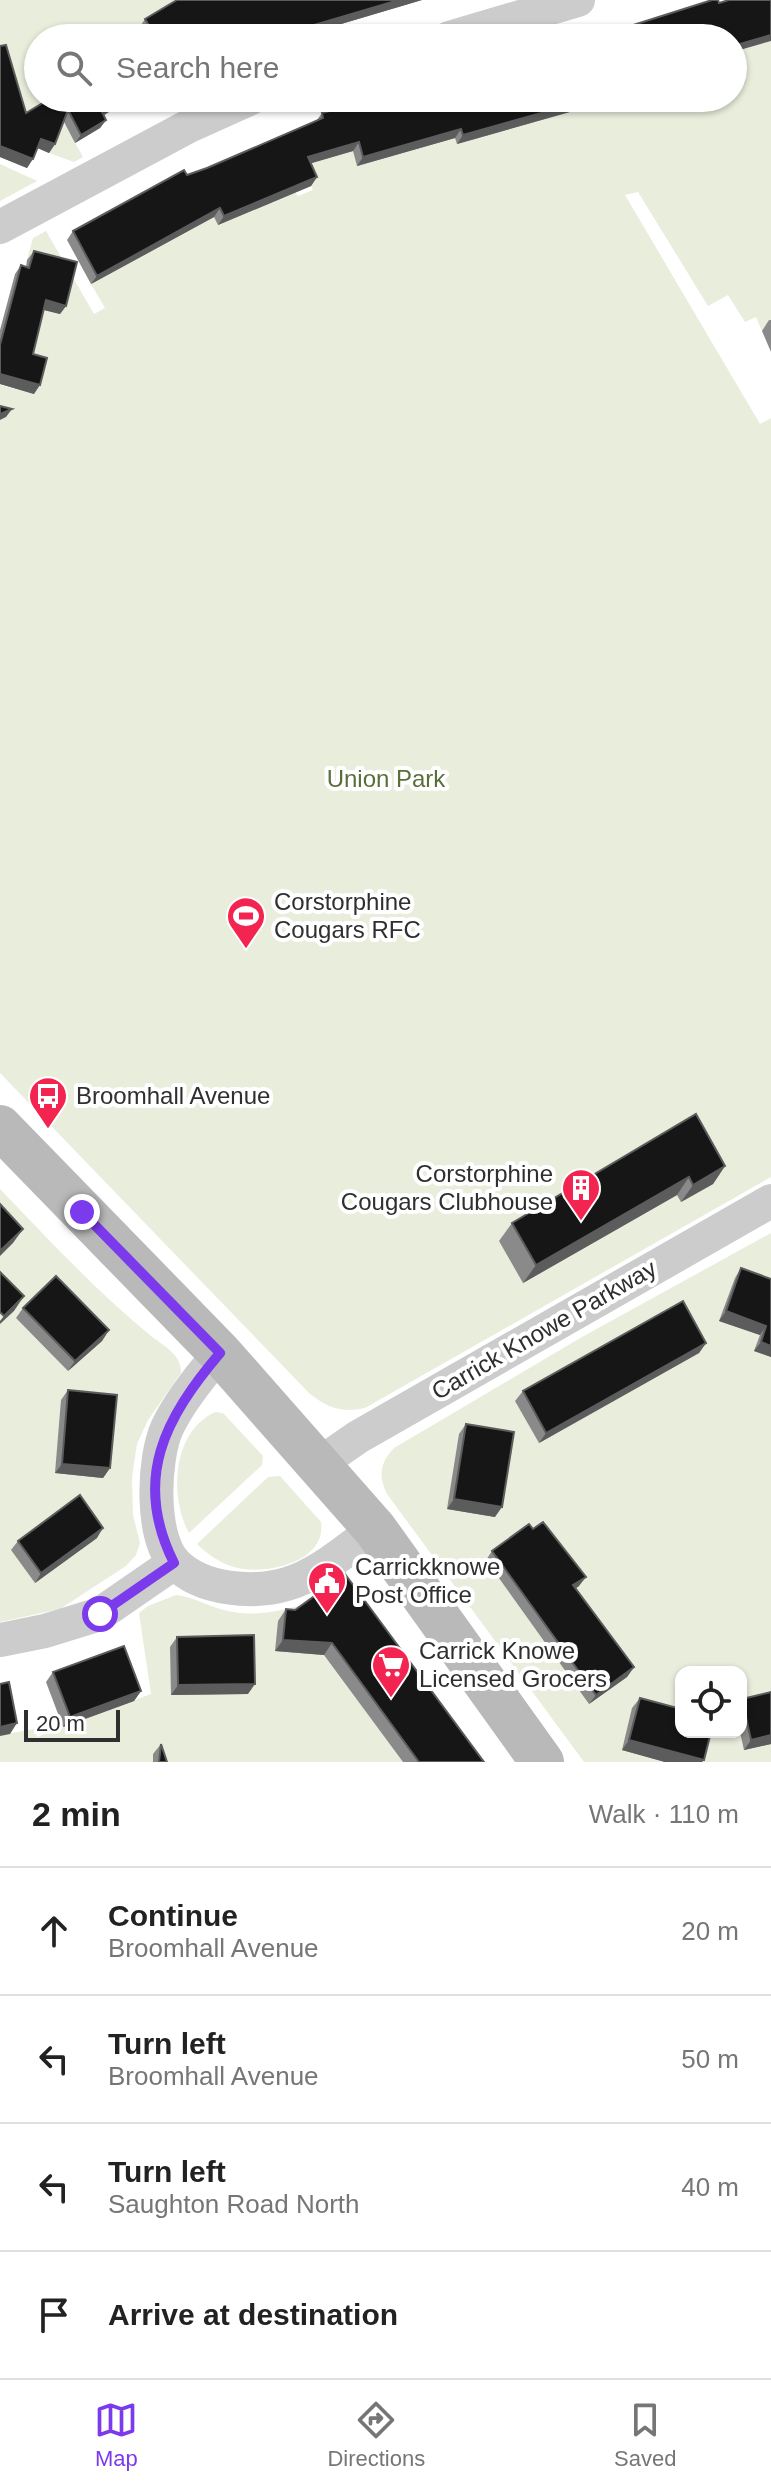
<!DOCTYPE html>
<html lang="en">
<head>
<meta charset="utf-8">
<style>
  body { margin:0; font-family:Arial,sans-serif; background:#f6f6f6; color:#222 }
  .controls { position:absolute; right:24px; bottom:24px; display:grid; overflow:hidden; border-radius:16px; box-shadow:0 2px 6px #0004 }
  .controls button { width:72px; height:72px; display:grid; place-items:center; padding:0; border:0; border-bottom:2px solid #e0e0e0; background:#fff; color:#222; font:40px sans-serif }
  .scale { position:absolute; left:24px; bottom:20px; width:96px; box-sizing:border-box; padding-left:8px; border:4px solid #2f2f2f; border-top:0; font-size:22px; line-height:28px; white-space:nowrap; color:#2f2f2f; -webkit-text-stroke:6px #fff; paint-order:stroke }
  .stop { position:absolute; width:24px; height:24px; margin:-18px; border:6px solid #7c3aed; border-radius:50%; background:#fff }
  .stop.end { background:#7c3aed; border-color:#fff; box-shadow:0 2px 8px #0008 }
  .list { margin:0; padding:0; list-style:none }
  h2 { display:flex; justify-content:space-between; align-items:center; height:104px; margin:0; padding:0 32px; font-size:34px }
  h2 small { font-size:26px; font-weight:400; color:#767676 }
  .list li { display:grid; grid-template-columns:52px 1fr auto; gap:24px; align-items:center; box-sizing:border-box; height:128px; padding:0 32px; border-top:2px solid #e0e0e0 }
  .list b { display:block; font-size:30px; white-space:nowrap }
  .list p { margin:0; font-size:26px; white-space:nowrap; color:#767676 }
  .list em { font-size:26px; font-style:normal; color:#767676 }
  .icon { flex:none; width:44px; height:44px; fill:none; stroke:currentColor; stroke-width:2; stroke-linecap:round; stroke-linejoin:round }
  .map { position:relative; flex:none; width:771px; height:1762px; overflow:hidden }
  .search { position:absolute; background:#fff; box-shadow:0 2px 6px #0004; left:24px; right:24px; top:24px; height:88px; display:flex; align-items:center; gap:20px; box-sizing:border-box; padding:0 28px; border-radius:44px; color:#767676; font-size:30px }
  .sheet { height:616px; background:#fff }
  nav { display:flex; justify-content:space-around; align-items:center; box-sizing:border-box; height:112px; border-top:2px solid #e0e0e0; background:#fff; font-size:22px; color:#767676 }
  nav a { display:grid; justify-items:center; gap:4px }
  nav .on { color:#7c3aed }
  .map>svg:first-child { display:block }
</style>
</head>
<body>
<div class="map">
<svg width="771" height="1762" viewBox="0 0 771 1762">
  <rect width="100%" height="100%" fill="#fff"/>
  <g fill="#e8eddc" fill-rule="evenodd">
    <polygon points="0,0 174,0 184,23 146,38 38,38 38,98 60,98 53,103 83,157 74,162 49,153 28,122 0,53"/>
    <path d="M771,41V327L762,331L756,317L745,322L728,295L708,306L638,192L625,195L760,424L771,418V1177L365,1408C341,1413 328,1408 309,1393L0,1073V385L34,394L27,363L51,265L27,260L33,238L46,231L94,314L105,308L91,284L202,223L182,185L295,192L298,196L313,190L302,166L353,151L357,165L421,133L504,131L618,98H649L653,109L667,104L665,98H733V52Z"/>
    <polygon points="0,164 37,181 0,201"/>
    <path d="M0,1189C48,1239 97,1292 151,1336C164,1346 182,1355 181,1373L148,1420L137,1444L132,1477L133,1515L140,1543L136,1555L126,1566L60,1609L0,1622Z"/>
    <path d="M771,1233V1339L754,1351L771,1357V1762H584L387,1494C378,1476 380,1463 394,1448L582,1337ZM681,1672H741V1732H681Z"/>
    <path d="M215,1412L223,1413L263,1456L262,1465L189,1533C169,1497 172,1432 215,1412Z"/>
    <path d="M280,1476L321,1522C327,1563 264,1576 234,1567C220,1563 207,1554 197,1544L268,1477Z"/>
    <path d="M176,1595C194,1597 207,1606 224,1610C252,1618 279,1611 306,1604L296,1616L403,1762H0V1735L34,1729L37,1737L151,1694L139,1613L148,1606Z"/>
  </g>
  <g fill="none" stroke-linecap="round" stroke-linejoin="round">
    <g stroke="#ccc" stroke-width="34">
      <polyline points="449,38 578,0"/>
      <polyline points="0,227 189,126 251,98"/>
      <path d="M220,1353C201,1375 179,1402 167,1428C153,1459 150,1539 176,1564C202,1590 253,1594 287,1584C320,1574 347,1549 375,1529"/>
      <polyline points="319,1464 358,1437 771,1201"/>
      <polyline points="0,1640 45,1631 100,1614 174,1563"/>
    </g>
    <polyline stroke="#b9b9b9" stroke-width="44" points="0,1127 220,1353 375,1529 542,1762"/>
  </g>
  <g fill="#8a8a8a">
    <polygon points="422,0 294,38 146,38 139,28 145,19"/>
    <polygon points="0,46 26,113 51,98 104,115 106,120 100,128 75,143 64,122 55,144 49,153 38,148 27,168 0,157"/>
    <polygon points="379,98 619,98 457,144 455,138 357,166 353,151 311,163 317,177 311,186 218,225 214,217 91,284 67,240 73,231 187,175 207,168 317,120 322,113"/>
    <polygon points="34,251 66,306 60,314 44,310 33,354 34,394 0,384 0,330 15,274 21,265 26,267 27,260"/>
    <polygon points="769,320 771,320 771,352 762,331"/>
    <polygon points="725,1166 713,1184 681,1202 677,1195 523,1283 499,1241 512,1223"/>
    <polygon points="741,1268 771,1279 771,1357 754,1351 760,1335 719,1321 735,1278"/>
    <polygon points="23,1308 109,1330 102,1341 68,1371 16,1318"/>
    <polygon points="706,1343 699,1353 539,1443 515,1401 523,1391"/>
    <polygon points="68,1390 110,1468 103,1478 55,1473 61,1400"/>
    <polygon points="466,1424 495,1517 447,1509 459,1434"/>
    <polygon points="97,1538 35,1583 11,1550 18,1541"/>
    <polygon points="492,1551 579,1586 576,1588 634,1667 627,1677 589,1704 486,1560"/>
    <polygon points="286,1609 295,1610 484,1762 403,1762 324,1655 275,1651 278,1621"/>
    <polygon points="177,1637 248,1694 171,1695 170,1647"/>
    <polygon points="53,1672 141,1691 134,1701 63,1727 46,1682"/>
    <polygon points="640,1698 704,1760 702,1762 665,1762 622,1750 632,1708"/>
    <polygon points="742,1699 771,1744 744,1750 740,1732"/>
    <polygon points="161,1744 167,1762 153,1762 153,1754"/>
  </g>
  <g fill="#5c5c5c">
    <polygon points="399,0 422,0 294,38 270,38"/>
    <polygon points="771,35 771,41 733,52 733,46"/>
    <polygon points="124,98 132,98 96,120 102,112"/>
    <polygon points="595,98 619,98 457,144 463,135"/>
    <polygon points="106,120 100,128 75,143 81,135"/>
    <polygon points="461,129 455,138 357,166 363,157"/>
    <polygon points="41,139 55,144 49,153 35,147"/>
    <polygon points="359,142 353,151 302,166 308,157"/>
    <polygon points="0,146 33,159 27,168 0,157"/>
    <polygon points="317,177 311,186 218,225 224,216"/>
    <polygon points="220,208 214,217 91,284 97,276"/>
    <polygon points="46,300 66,306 60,314 40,309"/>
    <polygon points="0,374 40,385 34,394 0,384"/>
    <polygon points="12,409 6,417 0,420 0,414"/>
    <polygon points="725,1166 713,1184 681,1202 693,1185"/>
    <polygon points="689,1177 677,1195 523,1283 536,1265"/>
    <polygon points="23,1229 13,1243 0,1256 0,1251"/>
    <polygon points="24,1296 14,1311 0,1324 0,1321 4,1316"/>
    <polygon points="726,1311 766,1326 760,1335 719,1321"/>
    <polygon points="109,1330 102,1341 68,1371 75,1361"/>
    <polygon points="761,1342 771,1346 771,1357 754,1351"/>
    <polygon points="706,1343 699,1353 539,1443 546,1433"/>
    <polygon points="62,1464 110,1468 103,1478 55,1473"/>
    <polygon points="454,1499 502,1507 495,1517 447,1509"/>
    <polygon points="103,1528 97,1538 35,1583 41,1573"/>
    <polygon points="586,1577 579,1586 566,1595 573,1585"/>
    <polygon points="283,1640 332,1643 324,1655 275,1651"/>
    <polygon points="634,1667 627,1677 589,1704 596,1695"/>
    <polygon points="255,1684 248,1694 171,1695 178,1685"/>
    <polygon points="141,1691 134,1701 63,1727 70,1717"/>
    <polygon points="17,1723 10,1734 0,1736 0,1727"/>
    <polygon points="771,1735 771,1744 744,1750 751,1740"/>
    <polygon points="629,1740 704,1760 702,1762 665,1762 622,1750"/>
  </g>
  <g fill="#161616" stroke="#5c5c5c" stroke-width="2">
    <polygon points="177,0 399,0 270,38 150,38 155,35 145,19"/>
    <polygon points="712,0 718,0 719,3 729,0 771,0 771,35 733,46 733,38 603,38 602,35"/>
    <polygon points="6,45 26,113 51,98 124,98 102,112 106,120 81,135 68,110 55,144 41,139 33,159 0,146 0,46"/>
    <polygon points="379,98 595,98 463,135 461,129 363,157 359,142 308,157 317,177 224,216 220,208 97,276 73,231 184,170 187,175 207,168 323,118 322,113"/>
    <polygon points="34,251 77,262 66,306 46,300 33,354 47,358 40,385 0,374 0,345 21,265 29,268"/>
    <polygon points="0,406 12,409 0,414"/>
    <polygon points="696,1114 725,1166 693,1185 689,1177 536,1265 512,1223"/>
    <polygon points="0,1204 23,1229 0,1251"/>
    <polygon points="741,1268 771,1279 771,1346 761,1342 766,1326 726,1311"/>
    <polygon points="0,1272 24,1296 4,1316 0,1312"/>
    <polygon points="56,1276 109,1330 75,1361 23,1308"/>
    <polygon points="683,1301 706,1343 546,1433 523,1391"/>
    <polygon points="68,1390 117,1395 110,1468 62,1464"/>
    <polygon points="466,1424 514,1432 502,1507 454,1499"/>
    <polygon points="80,1495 103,1528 41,1573 18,1541"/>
    <polygon points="543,1522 586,1577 573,1585 634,1667 596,1695 492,1551 529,1524 533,1529"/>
    <polygon points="345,1574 484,1762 419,1762 332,1643 283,1640 286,1609 295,1610"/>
    <polygon points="254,1635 255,1684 178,1685 177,1637"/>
    <polygon points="124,1646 141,1691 70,1717 53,1672"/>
    <polygon points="9,1682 17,1723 0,1727 0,1684"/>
    <polygon points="771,1692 771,1735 751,1740 742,1699"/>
    <polygon points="640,1698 681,1709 681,1732 711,1732 704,1760 629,1740"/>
    <polygon points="161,1744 167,1762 159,1762"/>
  </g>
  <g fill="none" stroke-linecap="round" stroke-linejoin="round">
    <path stroke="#7c3aed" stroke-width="10" d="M82,1212L220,1353C165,1418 132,1479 174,1563L100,1614"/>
  </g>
  <defs>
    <g id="stadium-pin" transform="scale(2)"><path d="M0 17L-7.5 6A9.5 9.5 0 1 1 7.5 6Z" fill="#f32550" stroke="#fff"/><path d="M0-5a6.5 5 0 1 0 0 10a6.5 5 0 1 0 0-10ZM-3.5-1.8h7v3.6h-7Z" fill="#fff"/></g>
    <g id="bus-pin" transform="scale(2)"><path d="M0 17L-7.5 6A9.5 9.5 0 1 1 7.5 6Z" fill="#f32550" stroke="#fff"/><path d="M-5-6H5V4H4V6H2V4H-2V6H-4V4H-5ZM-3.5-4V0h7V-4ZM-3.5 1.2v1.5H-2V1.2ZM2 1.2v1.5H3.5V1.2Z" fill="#fff"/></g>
    <g id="building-pin" transform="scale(2)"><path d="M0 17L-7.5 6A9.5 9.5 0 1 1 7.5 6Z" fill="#f32550" stroke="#fff"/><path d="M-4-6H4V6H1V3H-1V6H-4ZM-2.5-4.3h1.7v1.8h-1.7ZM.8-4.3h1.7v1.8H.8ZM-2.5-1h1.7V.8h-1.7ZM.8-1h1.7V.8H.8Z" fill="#fff"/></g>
    <g id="civic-pin" transform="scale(2)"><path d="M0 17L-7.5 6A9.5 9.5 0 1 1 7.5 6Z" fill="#f32550" stroke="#fff"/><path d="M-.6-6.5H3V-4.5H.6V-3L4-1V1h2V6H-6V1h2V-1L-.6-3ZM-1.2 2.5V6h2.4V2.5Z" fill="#fff"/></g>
    <g id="supermarket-pin" transform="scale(2)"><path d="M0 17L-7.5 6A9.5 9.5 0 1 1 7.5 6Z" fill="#f32550" stroke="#fff"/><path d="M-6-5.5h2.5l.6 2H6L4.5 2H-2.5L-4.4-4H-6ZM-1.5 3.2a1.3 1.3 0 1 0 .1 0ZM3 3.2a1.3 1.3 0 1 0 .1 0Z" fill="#fff"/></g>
  </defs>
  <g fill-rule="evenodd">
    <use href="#stadium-pin" x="246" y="916"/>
    <use href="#bus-pin" x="48" y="1096"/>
    <use href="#building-pin" x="581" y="1188"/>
    <use href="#civic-pin" x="327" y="1581"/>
    <use href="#supermarket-pin" x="391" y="1665"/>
  </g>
  <g text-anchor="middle" stroke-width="8" stroke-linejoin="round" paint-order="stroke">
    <g font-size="24" fill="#596f39" stroke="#fff">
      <text x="386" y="787">Union Park</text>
    </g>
    <g font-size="24" fill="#2f2f2f" stroke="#fff" text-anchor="start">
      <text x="274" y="910">Corstorphine<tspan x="274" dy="28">Cougars RFC</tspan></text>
      <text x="76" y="1104">Broomhall Avenue</text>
      <text x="553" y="1182" text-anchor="end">Corstorphine<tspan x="553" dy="28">Cougars Clubhouse</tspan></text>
      <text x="355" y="1575">Carrickknowe<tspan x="355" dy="28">Post Office</tspan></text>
      <text x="419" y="1659">Carrick Knowe<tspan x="419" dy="28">Licensed Grocers</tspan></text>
    </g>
    <g font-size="24" fill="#2f2f2f" stroke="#fff">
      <text transform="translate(544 1330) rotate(-30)" y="8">Carrick Knowe Parkway</text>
    </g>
  </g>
</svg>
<div class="controls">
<button><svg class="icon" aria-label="locate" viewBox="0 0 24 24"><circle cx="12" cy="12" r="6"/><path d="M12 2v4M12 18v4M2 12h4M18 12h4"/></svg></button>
</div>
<div class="scale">20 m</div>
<div class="stop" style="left:100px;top:1614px"></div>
<div class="stop end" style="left:82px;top:1212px"></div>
<div class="search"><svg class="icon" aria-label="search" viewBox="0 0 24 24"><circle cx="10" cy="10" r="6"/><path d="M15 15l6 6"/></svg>Search here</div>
</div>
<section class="sheet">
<h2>2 min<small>Walk · 110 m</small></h2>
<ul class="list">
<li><svg class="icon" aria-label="ahead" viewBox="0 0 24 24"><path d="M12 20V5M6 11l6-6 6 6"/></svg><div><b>Continue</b><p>Broomhall Avenue</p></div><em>20 m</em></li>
<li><svg class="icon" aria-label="left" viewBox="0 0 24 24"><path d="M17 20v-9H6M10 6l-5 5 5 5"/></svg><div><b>Turn left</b><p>Broomhall Avenue</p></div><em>50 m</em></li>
<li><svg class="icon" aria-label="left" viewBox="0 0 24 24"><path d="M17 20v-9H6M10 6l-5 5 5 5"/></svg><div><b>Turn left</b><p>Saughton Road North</p></div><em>40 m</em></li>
<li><svg class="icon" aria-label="arrive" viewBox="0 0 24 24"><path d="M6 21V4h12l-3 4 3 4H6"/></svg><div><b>Arrive at destination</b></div></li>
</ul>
</section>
<nav>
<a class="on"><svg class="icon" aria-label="map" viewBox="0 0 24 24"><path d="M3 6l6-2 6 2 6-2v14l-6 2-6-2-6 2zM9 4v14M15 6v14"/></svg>Map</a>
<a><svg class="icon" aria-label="directions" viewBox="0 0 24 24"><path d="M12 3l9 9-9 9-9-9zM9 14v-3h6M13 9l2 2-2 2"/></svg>Directions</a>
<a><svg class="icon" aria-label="saved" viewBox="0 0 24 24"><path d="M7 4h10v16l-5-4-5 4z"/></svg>Saved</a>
</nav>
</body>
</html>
